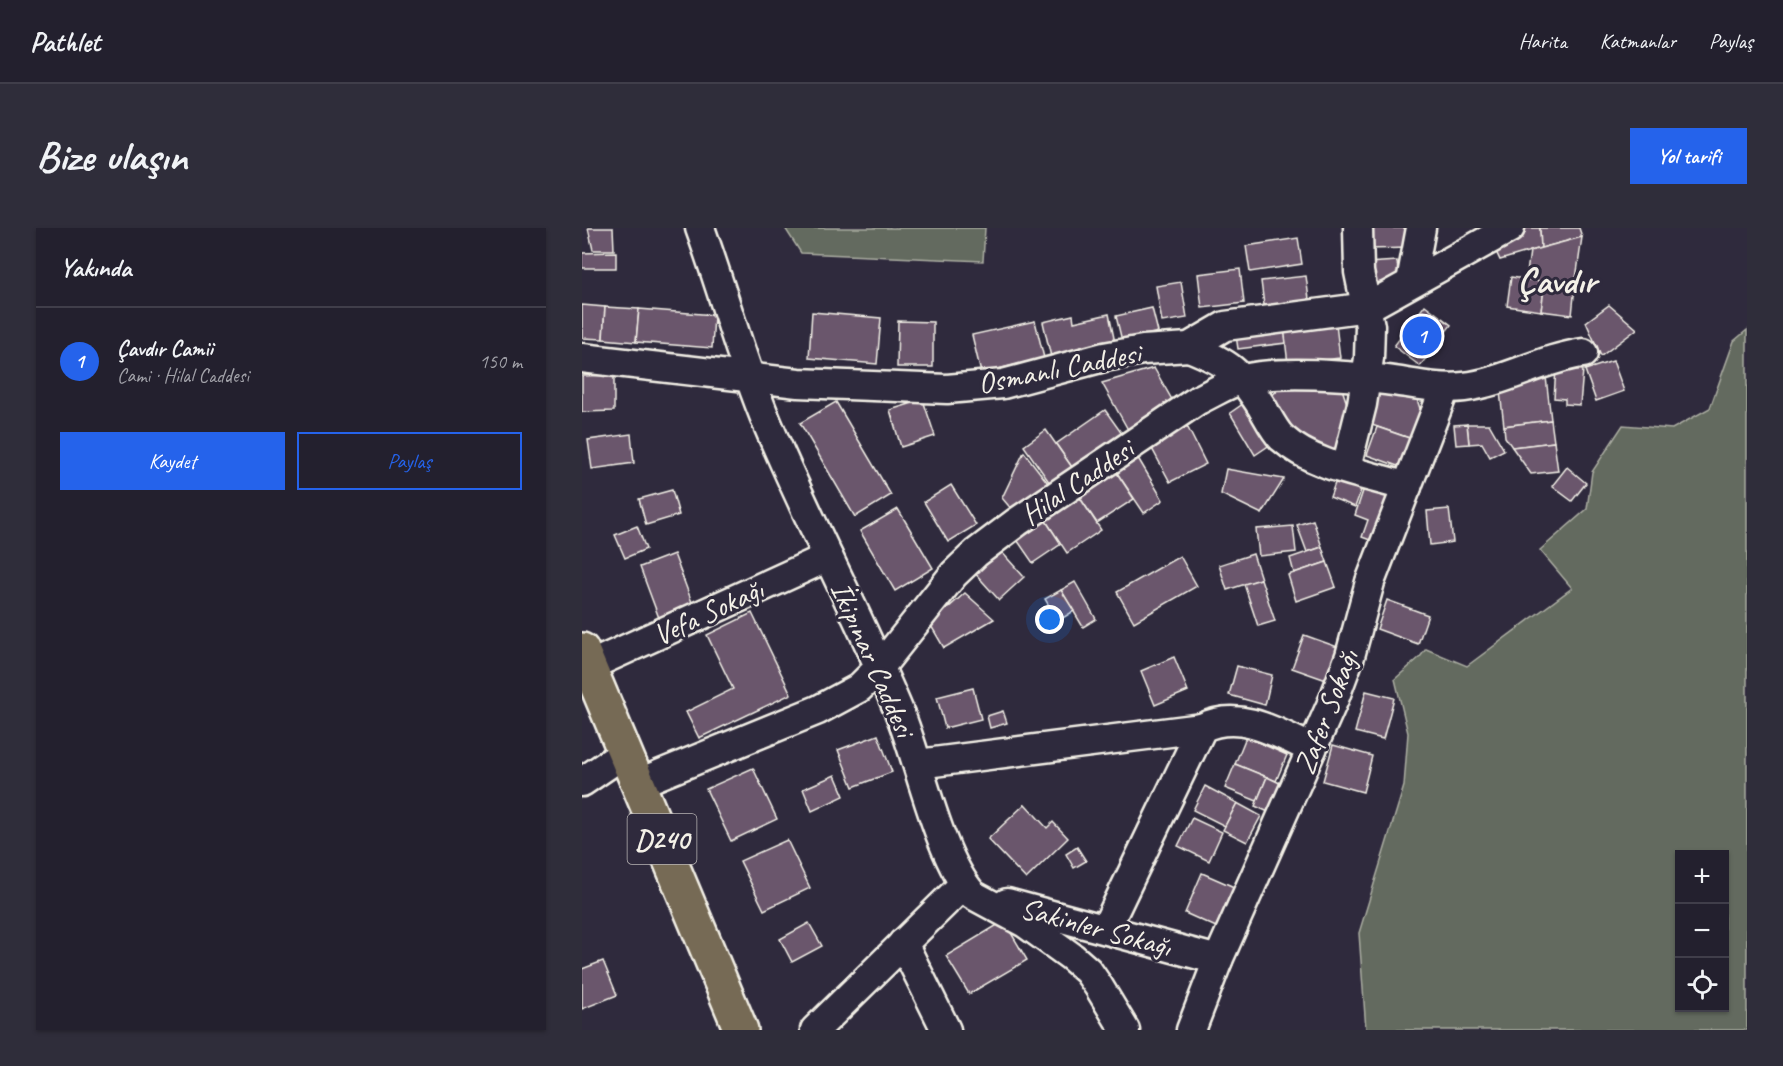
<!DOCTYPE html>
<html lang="tr">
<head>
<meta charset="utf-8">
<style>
  body { margin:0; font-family:Caveat,sans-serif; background:#2f2d3a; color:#f1f3f6 }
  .controls { position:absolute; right:18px; bottom:18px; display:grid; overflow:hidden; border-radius:0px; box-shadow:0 2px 4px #0004 }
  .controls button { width:54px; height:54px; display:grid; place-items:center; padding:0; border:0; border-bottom:2px solid #403e4a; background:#23202e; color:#f1f3f6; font:30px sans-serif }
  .you { position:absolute; left:468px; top:392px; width:21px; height:21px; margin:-15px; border:4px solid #fff; border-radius:50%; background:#1a73e8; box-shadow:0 0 0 9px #1a73e833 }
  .badge { display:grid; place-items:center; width:39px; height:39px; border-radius:50%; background:#2563eb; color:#fff; font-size:20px; font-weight:700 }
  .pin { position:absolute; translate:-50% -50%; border:3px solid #fff; box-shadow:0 2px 6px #0006 }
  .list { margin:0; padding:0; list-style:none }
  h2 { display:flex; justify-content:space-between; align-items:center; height:78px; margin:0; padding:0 24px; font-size:26px }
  h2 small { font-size:20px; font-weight:400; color:#a3a3aa }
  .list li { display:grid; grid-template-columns:39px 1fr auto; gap:18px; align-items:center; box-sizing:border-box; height:108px; padding:0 24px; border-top:2px solid #403e4a }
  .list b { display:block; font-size:22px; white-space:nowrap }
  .list p { margin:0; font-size:20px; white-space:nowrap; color:#a3a3aa }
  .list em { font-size:20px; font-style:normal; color:#a3a3aa }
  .actions { display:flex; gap:12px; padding:18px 24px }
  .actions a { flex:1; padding:14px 0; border:2px solid #2563eb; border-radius:0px; text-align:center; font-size:21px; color:#2563eb }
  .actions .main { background:#2563eb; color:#fff }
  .icon { flex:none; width:33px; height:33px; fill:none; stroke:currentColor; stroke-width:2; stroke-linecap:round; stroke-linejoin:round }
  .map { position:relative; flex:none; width:1165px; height:802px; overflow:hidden; border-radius:0px }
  header { display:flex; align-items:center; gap:36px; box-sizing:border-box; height:84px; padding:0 30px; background:#23202e; border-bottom:2px solid #403e4a }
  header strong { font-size:28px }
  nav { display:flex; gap:33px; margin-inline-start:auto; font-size:21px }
  .intro { display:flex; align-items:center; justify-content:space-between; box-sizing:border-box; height:144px; padding:0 36px }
  h1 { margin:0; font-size:42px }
  .button { padding:15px 27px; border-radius:0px; background:#2563eb; color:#fff; font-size:21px; font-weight:700 }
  main { display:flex; gap:36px; padding:0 36px }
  aside { flex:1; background:#23202e; border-radius:0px; box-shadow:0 2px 4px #0004 }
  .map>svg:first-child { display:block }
</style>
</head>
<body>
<header>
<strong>Pathlet</strong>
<nav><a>Harita</a><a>Katmanlar</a><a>Paylaş</a></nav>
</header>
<div class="intro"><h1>Bize ulaşın</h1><a class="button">Yol tarifi</a></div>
<main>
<aside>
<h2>Yakında<small></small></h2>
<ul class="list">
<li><span class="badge">1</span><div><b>Çavdır Camii</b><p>Cami · Hilal Caddesi</p></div><em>150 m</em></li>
</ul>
<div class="actions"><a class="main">Kaydet</a><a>Paylaş</a></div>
</aside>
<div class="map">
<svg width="1165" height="802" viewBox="0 0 1165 802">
  <rect width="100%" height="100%" fill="#2f2a3d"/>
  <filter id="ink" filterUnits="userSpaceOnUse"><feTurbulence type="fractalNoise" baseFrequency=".0167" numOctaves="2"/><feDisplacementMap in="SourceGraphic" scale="12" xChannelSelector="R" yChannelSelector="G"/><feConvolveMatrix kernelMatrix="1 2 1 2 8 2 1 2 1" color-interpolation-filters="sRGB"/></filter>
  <g filter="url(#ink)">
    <g fill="#636b5e" stroke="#acaea3" stroke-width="1.5" fill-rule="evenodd">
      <polygon points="203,0 403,0 401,33 219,25"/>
      <path d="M1165,102V802H784L777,705L822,558L826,505L813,451L838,429L844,421L885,438L990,360L958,322L1005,281L1010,244L1041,197L1090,201L1128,180L1152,113ZM1142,626V780H1098V626Z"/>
    </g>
    <g fill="#6a566c" stroke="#f4f1e8" stroke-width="1.5">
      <polygon points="6,0 31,0 32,22 11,22"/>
      <polygon points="785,0 826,0 827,20 786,21"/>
      <polygon points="938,0 958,0 959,20 918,32 910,15"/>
      <polygon points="958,0 997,0 1000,9 959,20"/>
      <polygon points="1000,9 993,58 944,52 948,23"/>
      <polygon points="716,10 720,36 668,44 664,18"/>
      <polygon points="34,24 34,40 0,40 0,25"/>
      <polygon points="815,33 817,53 786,55 785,35"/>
      <polygon points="658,41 662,75 620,80 616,46"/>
      <polygon points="724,48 728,79 683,85 679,53"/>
      <polygon points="929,49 963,54 959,83 925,78"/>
      <polygon points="599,54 605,90 580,94 574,58"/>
      <polygon points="963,54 993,58 990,87 959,83"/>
      <polygon points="0,77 23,79 21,111 0,110"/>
      <polygon points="843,77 869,97 838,138 812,118"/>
      <polygon points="1027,77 1055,101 1019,128 1004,94"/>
      <polygon points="23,79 57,81 54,114 21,111"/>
      <polygon points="570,80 576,104 540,113 534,88"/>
      <polygon points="57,81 132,87 130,120 54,114"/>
      <polygon points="230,84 299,90 295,136 227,130"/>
      <polygon points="527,86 533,115 469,129 461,94 491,87 492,94"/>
      <polygon points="753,88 758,130 706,136 701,94"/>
      <polygon points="316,93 351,94 351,139 315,139"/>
      <polygon points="453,93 462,130 399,145 390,107"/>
      <polygon points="701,94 704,115 656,121 653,100"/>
      <polygon points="1031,133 1042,163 1014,173 1003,142"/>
      <polygon points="572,140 593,177 549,207 520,155"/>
      <polygon points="974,140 1001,142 998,177 983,176 983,171 972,170"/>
      <polygon points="32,147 32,183 0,184 0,148"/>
      <polygon points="964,149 969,192 922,198 917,155"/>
      <polygon points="700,157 759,158 766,179 750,230 703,205 685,173"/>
      <polygon points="791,163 833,165 841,190 833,212 790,197"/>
      <polygon points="668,171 695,212 673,227 648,185"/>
      <polygon points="341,172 353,208 319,219 308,182"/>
      <polygon points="254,174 309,267 273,289 218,195"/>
      <polygon points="523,182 543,210 494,245 474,216"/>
      <polygon points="969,192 972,214 930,219 923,209 922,198"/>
      <polygon points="604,196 624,236 588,254 567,215"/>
      <polygon points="885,196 907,196 922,222 908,229 900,215 887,216"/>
      <polygon points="885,196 887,216 874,217 872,197"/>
      <polygon points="795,199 833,212 824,241 785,227"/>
      <polygon points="464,202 494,245 472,261 442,218"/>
      <polygon points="49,206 52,235 10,241 6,212"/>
      <polygon points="972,214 976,243 949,246 930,219"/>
      <polygon points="442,224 469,259 431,283 420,270"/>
      <polygon points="553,225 581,272 562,285 531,239"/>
      <polygon points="531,239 552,271 515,295 494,264"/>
      <polygon points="985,239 1004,255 990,273 970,258"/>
      <polygon points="644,241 702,251 680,286 639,266"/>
      <polygon points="756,247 781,257 773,279 748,269"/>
      <polygon points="369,257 394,297 366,314 342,274"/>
      <polygon points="783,257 813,268 796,315 780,309 786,292 773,287"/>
      <polygon points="90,262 97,287 64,297 57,271"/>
      <polygon points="494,264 519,302 485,325 460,287"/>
      <polygon points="316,281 351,340 313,363 278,303"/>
      <polygon points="867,281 871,314 848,317 845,283"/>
      <polygon points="460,287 479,316 451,335 431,306"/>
      <polygon points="731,292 740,319 725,324 715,297"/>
      <polygon points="55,298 64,321 43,330 33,307"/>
      <polygon points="711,298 714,324 677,328 674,301"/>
      <polygon points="740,319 745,334 712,345 708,330"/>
      <polygon points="417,321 442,349 417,372 392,344"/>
      <polygon points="92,326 111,377 77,390 58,339"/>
      <polygon points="671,326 679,351 645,362 637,337"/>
      <polygon points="598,328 615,358 552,394 535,364"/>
      <polygon points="745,334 754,359 714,373 706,347"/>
      <polygon points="679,351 693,393 676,398 662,356"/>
      <polygon points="493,354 514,391 501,399 479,362"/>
      <polygon points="479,362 492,383 476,393 463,371"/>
      <polygon points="383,365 412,391 362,420 348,396"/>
      <polygon points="805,372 846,387 836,416 795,401"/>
      <polygon points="170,385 209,466 117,510 104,484 151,461 125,407"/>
      <polygon points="722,407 761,421 750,454 710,440"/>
      <polygon points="592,429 606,463 573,477 559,443"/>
      <polygon points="655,438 690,447 683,477 647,467"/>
      <polygon points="391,460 399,491 363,500 355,469"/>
      <polygon points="784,463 812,470 801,511 773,504"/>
      <polygon points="421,483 425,495 408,500 405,488"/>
      <polygon points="296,507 310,544 271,559 256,522"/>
      <polygon points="664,509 705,527 694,553 653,536"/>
      <polygon points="751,517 790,528 781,564 741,553"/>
      <polygon points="653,536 685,549 675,573 643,560"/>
      <polygon points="171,540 195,591 149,613 124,561"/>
      <polygon points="253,547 262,568 230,583 221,561"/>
      <polygon points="685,549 702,557 691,586 673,578"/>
      <polygon points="623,558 655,575 643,598 611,582"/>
      <polygon points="655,575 679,588 665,614 641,602"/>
      <polygon points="443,576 465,600 471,594 486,610 444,651 406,611"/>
      <polygon points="610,590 640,604 627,633 596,618"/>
      <polygon points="205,612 228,660 182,682 158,633"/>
      <polygon points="495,619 504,633 492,640 484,626"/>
      <polygon points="620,645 652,659 634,699 603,685"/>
      <polygon points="422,693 445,732 387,766 364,728"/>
      <polygon points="227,695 240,718 210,734 198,711"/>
      <polygon points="21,733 35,767 0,781 0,741"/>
    </g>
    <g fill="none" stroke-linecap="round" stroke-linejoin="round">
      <g stroke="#f4f1e8" stroke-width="33">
        <g id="minor">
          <path d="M118,0C142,66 159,133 186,197C228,297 279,391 320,491C339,540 358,631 391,667L443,695L490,729L506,743L517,759L543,802"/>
          <polyline points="829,54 839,0"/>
          <path d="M607,119C647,135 657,143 680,179C686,189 692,202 700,210C732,239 785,246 825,259"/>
          <polyline points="0,130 216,155 365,161 421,156 522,129 561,122 607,119 643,98 786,79 928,0"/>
          <polyline points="764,240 780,176 787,130 788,98 777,44 776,0"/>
          <polyline points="7,438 246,329"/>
          <polyline points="336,536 620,500"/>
          <polyline points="0,554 44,524"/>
          <path d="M57,555L236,482L277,460L298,439L372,346L394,325L435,294L616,172C631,165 646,155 662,151C697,142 768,148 804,152C829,155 857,162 882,159C923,154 959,131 1001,125"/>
          <polyline points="425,675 636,732"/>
          <path d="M524,700L620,500C657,481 696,505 730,521"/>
          <polyline points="321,715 364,802"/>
          <polyline points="233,802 382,656"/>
          <polyline points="609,802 636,732 752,471 768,428 788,354 863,160"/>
        </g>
      </g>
      <g stroke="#f4f1e8" stroke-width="38">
        <polyline id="major" points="0,422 159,802"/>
      </g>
      <use href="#minor" stroke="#2f2a3d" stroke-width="28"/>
      <use href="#major" stroke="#766a54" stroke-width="33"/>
    </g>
  </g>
  <g text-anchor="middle" stroke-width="6" stroke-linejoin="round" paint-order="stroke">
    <rect fill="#2f2a3d" stroke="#b9b5b5" stroke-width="1.5" x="45.5" y="586" width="69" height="50" rx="4.5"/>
    <g font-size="28" font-weight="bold" fill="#f4f1e8">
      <text x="80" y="621">D240</text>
    </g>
    <g font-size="30" fill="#f4f1e8" stroke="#2f2a3d">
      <text transform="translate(477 140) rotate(-11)" y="10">Osmanlı Caddesi</text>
      <text transform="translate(495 254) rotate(-34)" y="10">Hilal Caddesi</text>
      <text transform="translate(126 384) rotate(-25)" y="10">Vefa Sokağı</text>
      <text transform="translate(291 431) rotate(66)" y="10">İkipınar Caddesi</text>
      <text transform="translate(744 484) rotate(-69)" y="10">Zafer Sokağı</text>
      <text transform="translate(514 699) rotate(15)" y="10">Sakinler Sokağı</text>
    </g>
    <g font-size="36" font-weight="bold" fill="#f4f1e8" stroke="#2f2a3d">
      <text x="975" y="65">Çavdır</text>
    </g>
  </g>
</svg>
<div class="controls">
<button>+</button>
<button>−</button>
<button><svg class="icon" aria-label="locate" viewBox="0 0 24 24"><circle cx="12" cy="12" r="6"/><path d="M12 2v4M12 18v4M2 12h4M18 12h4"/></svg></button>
</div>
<div class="you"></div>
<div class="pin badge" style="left:840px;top:108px">1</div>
</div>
</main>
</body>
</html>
